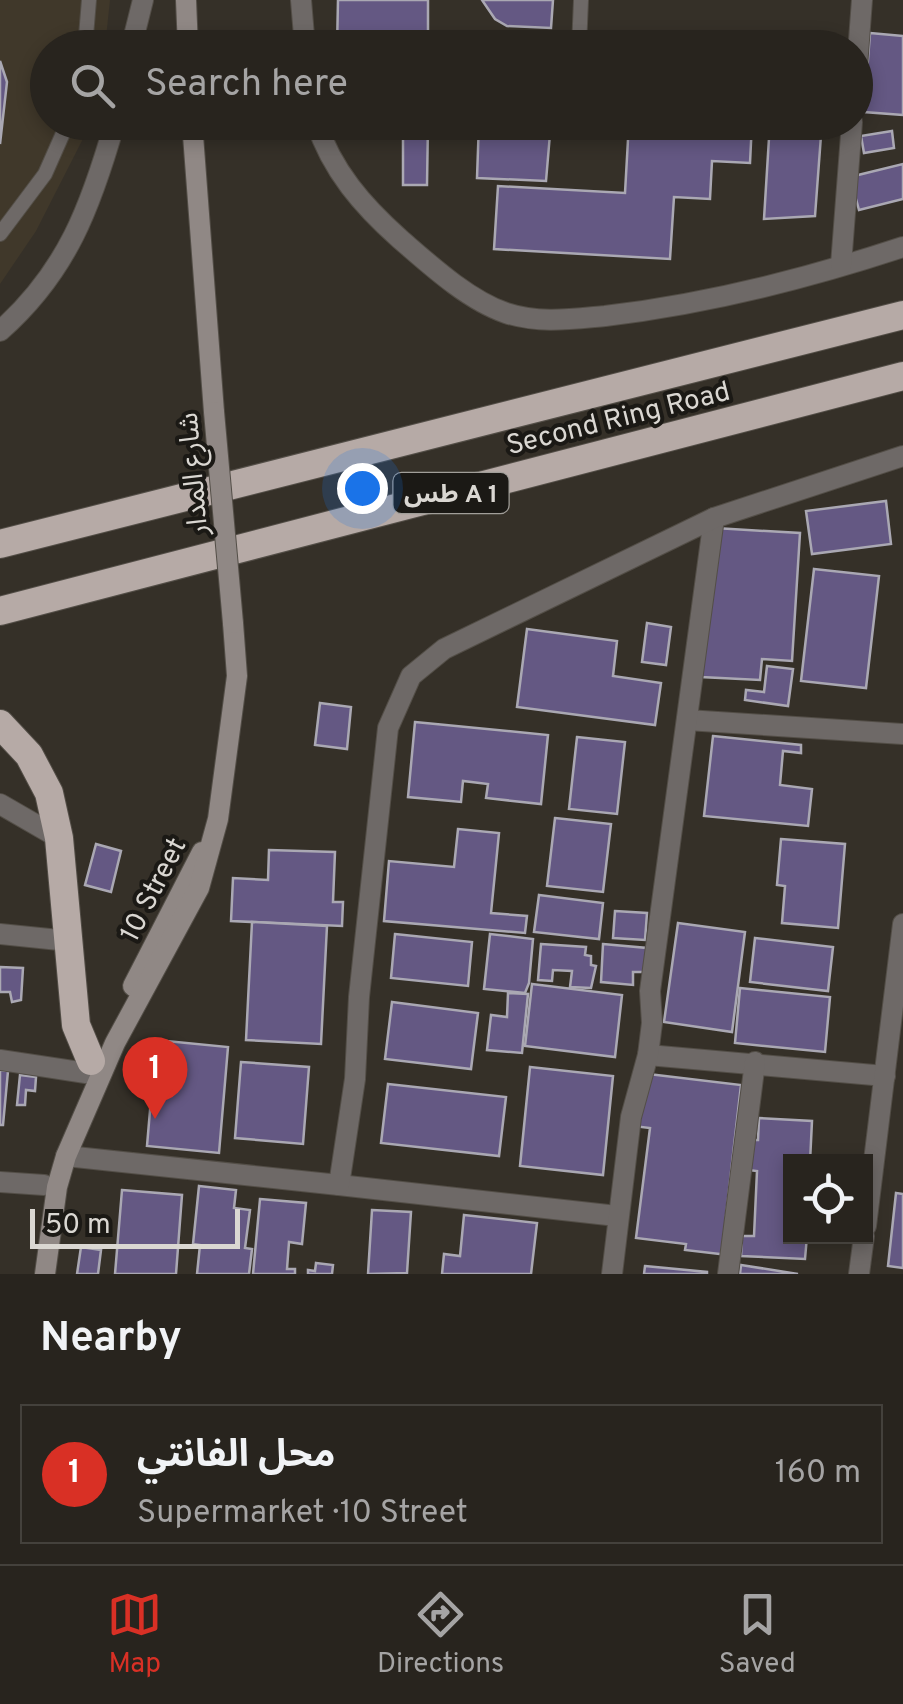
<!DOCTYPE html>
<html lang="en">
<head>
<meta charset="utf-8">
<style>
  body { margin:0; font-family:Overpass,"Noto Sans Arabic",sans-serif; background:#302c27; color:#f1f3f6 }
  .controls { position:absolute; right:30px; bottom:30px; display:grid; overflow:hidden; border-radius:0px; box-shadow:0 5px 15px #0003 }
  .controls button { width:90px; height:90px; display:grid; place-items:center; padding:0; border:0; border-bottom:2px solid #44413c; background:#28241e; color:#f1f3f6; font:50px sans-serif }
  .scale { position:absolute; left:30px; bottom:25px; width:210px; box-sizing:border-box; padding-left:10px; border:5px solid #dad7d2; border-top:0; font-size:28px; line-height:35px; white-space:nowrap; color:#dad7d2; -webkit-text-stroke:8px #1b1915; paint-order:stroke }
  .you { position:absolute; left:362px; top:488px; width:35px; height:35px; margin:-25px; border:8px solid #fff; border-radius:50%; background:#1a73e8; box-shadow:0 0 0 15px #1a73e833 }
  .badge { display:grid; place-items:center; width:65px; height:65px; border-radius:50%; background:#d93025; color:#fff; font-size:32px; font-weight:700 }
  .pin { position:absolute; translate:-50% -82px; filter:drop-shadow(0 2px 5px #0008) }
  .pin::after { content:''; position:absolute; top:52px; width:35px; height:30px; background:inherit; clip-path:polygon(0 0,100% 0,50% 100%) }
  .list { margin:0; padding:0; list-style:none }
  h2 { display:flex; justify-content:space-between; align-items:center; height:130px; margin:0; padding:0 40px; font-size:42px }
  h2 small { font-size:32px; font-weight:400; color:#a5a4a4 }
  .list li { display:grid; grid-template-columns:65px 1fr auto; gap:30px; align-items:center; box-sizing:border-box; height:140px; margin:0 20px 20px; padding:0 20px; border:2px solid #44413c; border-radius:0px }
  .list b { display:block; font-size:38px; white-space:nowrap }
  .list p { margin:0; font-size:32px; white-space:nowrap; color:#a5a4a4 }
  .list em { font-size:32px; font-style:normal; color:#a5a4a4 }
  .icon { flex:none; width:55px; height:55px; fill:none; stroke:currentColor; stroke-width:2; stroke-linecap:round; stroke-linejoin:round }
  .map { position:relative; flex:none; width:903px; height:1274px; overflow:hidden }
  .search { position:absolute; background:#28241e; box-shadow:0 5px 15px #0003; left:30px; right:30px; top:30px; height:110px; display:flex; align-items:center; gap:25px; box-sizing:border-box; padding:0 35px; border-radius:55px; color:#a5a4a4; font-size:38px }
  .sheet { height:290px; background:#28241e }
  nav { display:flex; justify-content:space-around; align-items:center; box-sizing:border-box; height:140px; border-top:2px solid #44413c; background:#28241e; font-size:28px; color:#a5a4a4 }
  nav a { display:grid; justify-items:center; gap:5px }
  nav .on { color:#d93025 }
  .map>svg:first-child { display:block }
</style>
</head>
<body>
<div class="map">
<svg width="903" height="1274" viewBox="0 0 903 1274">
  <rect width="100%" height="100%" fill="#353028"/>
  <polygon fill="#40382a" points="0,0 110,0 105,47 48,48 48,122 91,123 36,231 0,284"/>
  <g fill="#645883" stroke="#aaa8b3" stroke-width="2.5">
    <polygon points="338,0 428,0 428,48 337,48"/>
    <polygon points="482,0 553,0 551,28 507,26 495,19"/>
    <polygon points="870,33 903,36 903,115 864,112"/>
    <polygon points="0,61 7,82 0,144"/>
    <polygon points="403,122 428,122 427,185 403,185"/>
    <polygon points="479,122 551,122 546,181 477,178"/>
    <polygon points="629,122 752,122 750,163 712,161 710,199 674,197 670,259 494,249 498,186 625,193"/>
    <polygon points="770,122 822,122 815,216 764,219"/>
    <polygon points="892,131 894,148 864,153 861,136"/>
    <polygon points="903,164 903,199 859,210 850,177"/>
    <polygon points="886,501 891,544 812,554 806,511"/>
    <polygon points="715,528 800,533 792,661 762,659 760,680 701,677"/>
    <polygon points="814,569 879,576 866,688 801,681"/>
    <polygon points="647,623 671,627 666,665 642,662"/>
    <polygon points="527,629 617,641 613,676 661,683 655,725 517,707"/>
    <polygon points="767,666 793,669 788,706 745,700 746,690 764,692"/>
    <polygon points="320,703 351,707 347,749 315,745"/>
    <polygon points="415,722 548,735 541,804 486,798 488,784 463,781 461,802 408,797"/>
    <polygon points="713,736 801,745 801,753 783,751 780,785 812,789 808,826 704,816"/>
    <polygon points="577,737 625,742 617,814 569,809"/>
    <polygon points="555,818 611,824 603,892 547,886"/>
    <polygon points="458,829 499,833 491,913 527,916 525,933 384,921 389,861 454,867"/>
    <polygon points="781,839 845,844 838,928 782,923 785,886 777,885"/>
    <polygon points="96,844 121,851 111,892 85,885"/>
    <polygon points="269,850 335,852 333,902 343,902 342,926 231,921 233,878 268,880"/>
    <polygon points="539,895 603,903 599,939 534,932"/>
    <polygon points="615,911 647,913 645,940 613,938"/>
    <polygon points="252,922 327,926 321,1044 246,1040"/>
    <polygon points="678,923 745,932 732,1032 664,1022"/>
    <polygon points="395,934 472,942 468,986 391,978"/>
    <polygon points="490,934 533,939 529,983 525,993 484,989"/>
    <polygon points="755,938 833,947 828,991 750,982"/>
    <polygon points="541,944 586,947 585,955 591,956 591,965 596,966 591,988 570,987 572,971 553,970 552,981 538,980"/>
    <polygon points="603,944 647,948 645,972 633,972 633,985 601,982"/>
    <polygon points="0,967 23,968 21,1000 12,1002 10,992 0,992"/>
    <polygon points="532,984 622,995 615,1057 525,1046"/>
    <polygon points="740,988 830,997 825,1052 735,1043"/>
    <polygon points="508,993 528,994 522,1053 487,1050 491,1015 507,1017"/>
    <polygon points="392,1002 478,1013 471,1069 385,1059"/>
    <polygon points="156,1040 228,1047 219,1153 147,1146"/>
    <polygon points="241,1062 309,1067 303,1144 235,1138"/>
    <polygon points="530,1067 613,1076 603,1175 520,1166"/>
    <polygon points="0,1070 8,1071 3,1125 0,1125"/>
    <polygon points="640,1073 741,1085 726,1216 737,1256 685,1250 686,1244 636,1238 650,1128 633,1126"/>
    <polygon points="20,1075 36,1077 35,1091 26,1090 25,1105 17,1105"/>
    <polygon points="388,1084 506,1097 499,1156 381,1143"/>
    <polygon points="759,1118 812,1121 810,1162 790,1162 790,1236 807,1236 805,1259 741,1256 742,1236 754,1236 757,1171 748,1170 749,1140 758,1140"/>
    <polygon points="199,1186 236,1190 234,1208 250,1210 245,1248 252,1249 249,1274 197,1274 200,1245 193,1244"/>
    <polygon points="122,1190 182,1195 176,1274 115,1274"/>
    <polygon points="896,1193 903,1194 903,1268 888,1266"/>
    <polygon points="260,1199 306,1203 302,1244 289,1242 287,1269 295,1269 295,1274 253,1274"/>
    <polygon points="372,1210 411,1212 407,1273 368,1274"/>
    <polygon points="464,1215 537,1223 531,1274 442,1274 444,1254 460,1256"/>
    <polygon points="81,1247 101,1250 98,1274 77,1274"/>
    <polygon points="316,1263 333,1265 332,1274 308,1274 308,1270 315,1271"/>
    <polygon points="741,1265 798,1274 740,1274"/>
    <polygon points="645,1266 707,1272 707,1274 644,1274"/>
  </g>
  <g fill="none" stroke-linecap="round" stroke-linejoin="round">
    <g stroke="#534e47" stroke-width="16">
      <g id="service">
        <polyline points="85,48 89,0"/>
        <polyline points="579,48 581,0"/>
        <polyline points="0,234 45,174 68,122"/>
      </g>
    </g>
    <g stroke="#534e47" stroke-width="22">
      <g id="minor">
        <polyline points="301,0 305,48"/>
        <polyline points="856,80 862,0"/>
        <path d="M316,122C332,171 363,206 400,239C430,265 468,300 506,313C539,324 572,319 605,316C707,304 806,279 903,247"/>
        <polyline points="841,265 852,122"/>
        <polyline points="687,720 903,734"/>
        <polyline points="0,804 59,838"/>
        <polyline points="0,934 69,941"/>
        <polyline points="648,1055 885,1076"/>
        <polyline points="0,1060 86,1073"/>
        <polyline points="0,1182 44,1185"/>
        <polyline points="339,1185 617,1216"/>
        <polyline points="866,1226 903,924"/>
        <polyline points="612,1274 631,1117 648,1055 652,1023 650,991 714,518"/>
        <polyline points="728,1274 755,1062"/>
        <polyline points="859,1274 864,1236"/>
      </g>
    </g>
    <g stroke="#534e47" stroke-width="22">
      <g id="tertiary">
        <polyline points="131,48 143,0"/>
        <path d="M0,331C67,272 91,206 115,122"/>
        <polyline points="66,1156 339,1185 355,1079 359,997 388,728 411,676 444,649 714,518 903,456"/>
      </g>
    </g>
    <g stroke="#534e47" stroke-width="22">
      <g id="secondary">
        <polyline points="186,0 188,48"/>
        <polyline points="192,122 214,412"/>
        <polyline points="133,986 202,852"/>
        <polyline points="45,1274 57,1187 66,1156 115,1043 199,888 218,819 237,676 233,623"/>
      </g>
    </g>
    <g stroke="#534e47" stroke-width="30">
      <g id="trunk">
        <polyline points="0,544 903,315"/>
        <polyline points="0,611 903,376"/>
        <polyline points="0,724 29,755 49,793 59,838 76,1025 91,1061"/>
      </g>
    </g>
    <use href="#service" stroke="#6e6967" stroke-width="14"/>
    <use href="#minor" stroke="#6e6967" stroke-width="20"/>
    <use href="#tertiary" stroke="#6e6967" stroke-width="20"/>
    <use href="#secondary" stroke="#908885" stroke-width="20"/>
    <use href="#trunk" stroke="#b6aaa6" stroke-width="28"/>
    <g stroke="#534e47" stroke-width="22" stroke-linecap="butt">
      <polyline id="secondary-bridge" points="214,412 233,623"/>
    </g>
    <use href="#secondary-bridge" stroke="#908885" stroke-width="20"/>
  </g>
  <g text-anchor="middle" stroke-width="8" stroke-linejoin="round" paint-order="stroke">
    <rect fill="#1b1915" stroke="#a19e99" stroke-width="2.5" x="393.5" y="473" width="115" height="40" rx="8"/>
    <g font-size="25" font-weight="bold" fill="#dad7d2">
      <text x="451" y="502">طس A 1</text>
    </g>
    <g font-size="28" fill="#dad7d2" stroke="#1b1915">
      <text transform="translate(618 417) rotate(-14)" y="10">Second Ring Road</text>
      <text transform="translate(192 474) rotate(-95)" y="10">شارع المدار</text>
      <text transform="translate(152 889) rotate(-63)" y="10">10 Street</text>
    </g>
  </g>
</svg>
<div class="controls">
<button><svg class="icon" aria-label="locate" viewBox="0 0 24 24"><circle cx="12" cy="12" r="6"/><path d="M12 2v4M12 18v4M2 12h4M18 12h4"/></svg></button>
</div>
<div class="scale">50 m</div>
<div class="you"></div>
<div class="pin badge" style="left:155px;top:1119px">1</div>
<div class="search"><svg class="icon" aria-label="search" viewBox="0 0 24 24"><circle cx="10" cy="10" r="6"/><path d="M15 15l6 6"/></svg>Search here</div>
</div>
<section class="sheet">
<h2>Nearby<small></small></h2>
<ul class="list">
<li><span class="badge">1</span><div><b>محل الفانتي</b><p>Supermarket · 10 Street</p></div><em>160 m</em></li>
</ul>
</section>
<nav>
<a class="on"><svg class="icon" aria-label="map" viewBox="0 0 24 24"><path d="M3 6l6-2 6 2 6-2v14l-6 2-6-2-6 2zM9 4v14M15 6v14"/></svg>Map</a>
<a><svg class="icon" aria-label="directions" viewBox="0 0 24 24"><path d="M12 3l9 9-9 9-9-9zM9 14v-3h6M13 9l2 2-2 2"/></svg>Directions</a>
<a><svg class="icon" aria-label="saved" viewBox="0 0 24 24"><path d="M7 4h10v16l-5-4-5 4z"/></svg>Saved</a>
</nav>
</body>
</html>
